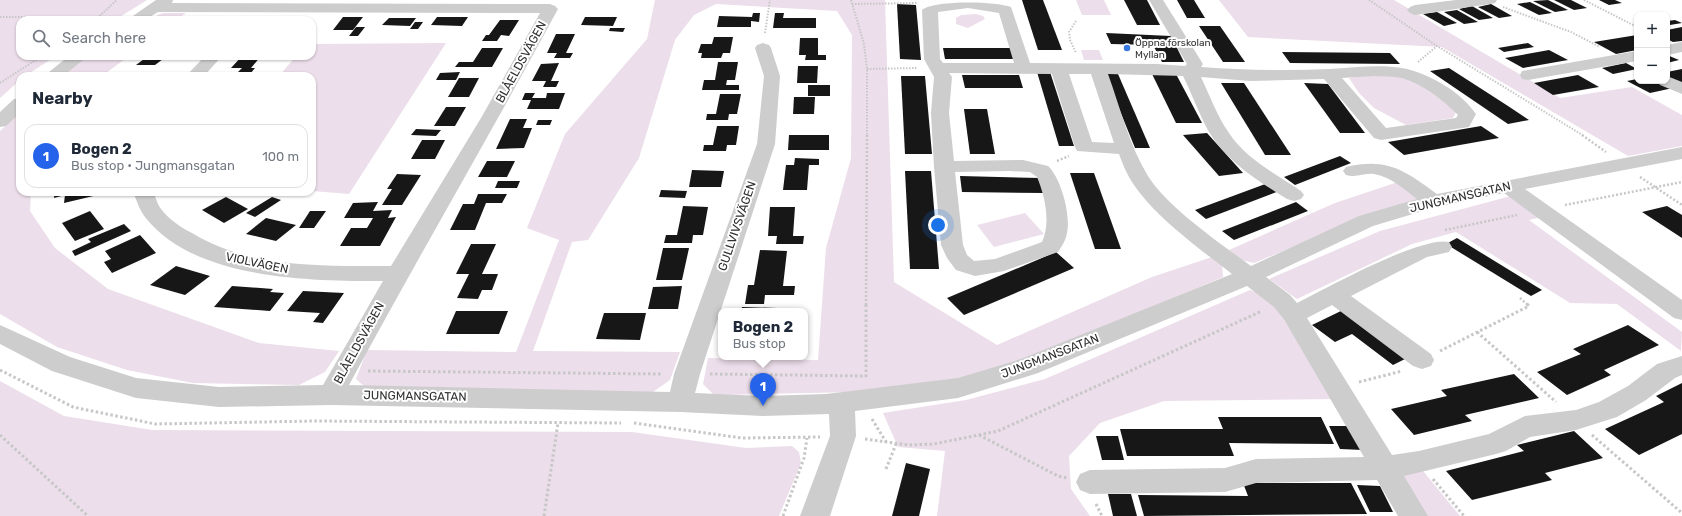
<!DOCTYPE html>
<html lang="en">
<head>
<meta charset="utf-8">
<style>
  body { margin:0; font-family:Rubik,sans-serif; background:#f2f2f3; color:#1f2937 }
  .controls { position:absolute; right:12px; top:12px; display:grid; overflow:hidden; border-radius:8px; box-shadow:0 1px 3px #0004 }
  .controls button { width:36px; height:36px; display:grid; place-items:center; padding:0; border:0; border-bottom:1px solid #e0e1e3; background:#fff; color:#1f2937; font:20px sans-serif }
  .you { position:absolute; left:938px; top:225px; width:14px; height:14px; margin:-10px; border:3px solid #fff; border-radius:50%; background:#1a73e8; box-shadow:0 0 0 6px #1a73e833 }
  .badge { display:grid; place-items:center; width:26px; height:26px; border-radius:50%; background:#2563eb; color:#fff; font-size:13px; font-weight:700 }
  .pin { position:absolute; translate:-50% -33px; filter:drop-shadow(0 1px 2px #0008) }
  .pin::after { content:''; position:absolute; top:21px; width:14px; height:12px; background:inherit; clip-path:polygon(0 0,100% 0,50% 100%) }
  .popup { position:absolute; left:718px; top:308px; width:90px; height:52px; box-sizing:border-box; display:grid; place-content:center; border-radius:8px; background:#fff; filter:drop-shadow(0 1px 3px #0005); font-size:13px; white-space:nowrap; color:#747a83 }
  .popup b { font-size:15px; color:#1f2937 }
  .popup::after { content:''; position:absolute; left:50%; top:100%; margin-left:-8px; border:8px solid transparent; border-top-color:#fff }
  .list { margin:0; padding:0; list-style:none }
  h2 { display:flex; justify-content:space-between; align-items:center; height:52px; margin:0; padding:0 16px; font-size:17px }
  h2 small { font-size:13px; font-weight:400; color:#747a83 }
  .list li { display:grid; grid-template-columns:26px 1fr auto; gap:12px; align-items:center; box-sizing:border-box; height:64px; margin:0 8px 8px; padding:0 8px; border:1px solid #e0e1e3; border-radius:12px }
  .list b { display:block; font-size:15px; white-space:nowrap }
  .list p { margin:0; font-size:13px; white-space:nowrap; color:#747a83 }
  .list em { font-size:13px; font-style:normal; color:#747a83 }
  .icon { flex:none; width:22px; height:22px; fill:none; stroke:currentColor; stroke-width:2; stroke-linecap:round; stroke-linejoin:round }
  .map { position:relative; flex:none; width:1682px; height:516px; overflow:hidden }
  .search { position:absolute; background:#fff; box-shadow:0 1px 3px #0004; left:16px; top:16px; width:300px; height:44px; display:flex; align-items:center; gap:10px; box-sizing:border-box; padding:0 14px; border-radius:12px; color:#747a83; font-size:15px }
  .panel { position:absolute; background:#fff; box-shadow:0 1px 3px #0004; left:16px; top:72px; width:300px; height:124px; border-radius:12px }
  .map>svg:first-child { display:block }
</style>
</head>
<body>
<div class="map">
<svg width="1682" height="516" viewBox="0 0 1682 516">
  <rect width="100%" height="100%" fill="#fff"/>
  <g fill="#ecdeea">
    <polygon points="0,0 147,0 115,20 20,20 20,56 56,56 25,76 20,76 20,80 0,98"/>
    <polygon points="655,0 885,0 894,282 997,345 1152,277 1212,257 1222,264 1223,277 1043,353 950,382 856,392 714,395 703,384 708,358 818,360 826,248 851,158 852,35 837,11 716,4 694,15 675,40 639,158 588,240 572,242 533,351 680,352 670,380 650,394 366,388 356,379 367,350 516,352 559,240 527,228 565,134 647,39"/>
    <polygon points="1076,0 1104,0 1111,15 1082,15"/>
    <polygon points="1219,0 1394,0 1560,98 1632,87 1682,115 1682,146 1628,156 1442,47 1248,37"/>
    <polygon points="163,13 186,13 176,20 146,20"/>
    <polygon points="976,14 983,16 985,19 968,28 956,24 956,18 961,15"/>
    <polygon points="446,43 349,194 312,191 312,76 279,76 296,56 312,56 312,44"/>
    <polygon points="1081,50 1099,50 1103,60 1084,60"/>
    <polygon points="88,56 129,56 102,76 61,76"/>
    <polygon points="1371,74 1396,75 1413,80 1457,110 1453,118 1406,125 1374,108 1359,93 1349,78"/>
    <polygon points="20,112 20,192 31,192 30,211 55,248 108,289 259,343 339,351 325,372 299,385 193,383 127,370 57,347 0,314 0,131"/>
    <polygon points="1398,182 1419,200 1363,218 1254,263 1241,260 1229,250 1335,203"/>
    <polygon points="1511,196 1542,217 1529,220 1682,332 1681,351 1617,304 1570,303 1456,232 1412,244 1297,299 1269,279 1380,231"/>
    <polygon points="1025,213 1044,234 994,247 977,225"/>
    <polygon points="1250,290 1266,296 1291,329 1337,399 1164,401 1100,423 1069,456 1071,489 1090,516 937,516 945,451 898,447 883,413 966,400 1045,379"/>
    <polygon points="0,381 64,416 152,430 632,432 746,448 792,446 799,452 801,463 779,516 0,516"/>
    <polygon points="1419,466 1460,516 1418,516 1391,471"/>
  </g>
  <g fill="#171717">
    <polygon points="1022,0 1043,0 1062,50 1038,50"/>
    <polygon points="1124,0 1147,0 1160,25 1137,25"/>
    <polygon points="1177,0 1194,0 1205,18 1187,18"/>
    <polygon points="1548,0 1568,10 1555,12 1533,1"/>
    <polygon points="1554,0 1571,0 1587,8 1574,10"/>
    <polygon points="1599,0 1615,0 1622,3 1609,5"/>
    <polygon points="1530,2 1552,13 1539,15 1517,4"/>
    <polygon points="897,4 916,5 921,60 900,59"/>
    <polygon points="1491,4 1512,16 1499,18 1478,7"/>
    <polygon points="1472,6 1493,18 1479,20 1459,9"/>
    <polygon points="1457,10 1478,22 1464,24 1444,12"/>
    <polygon points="1437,12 1457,23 1444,26 1423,14"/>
    <polygon points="753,13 760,13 759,22 751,21 751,27 717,27 719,16 752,17"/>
    <polygon points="775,13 784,13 783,18 816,18 816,28 773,28"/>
    <polygon points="343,17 363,17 353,30 333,30"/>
    <polygon points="437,17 468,17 462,26 431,25"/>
    <polygon points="585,17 617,17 613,26 581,25"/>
    <polygon points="278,18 309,18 307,20 276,20"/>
    <polygon points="389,18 416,18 410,26 382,25"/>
    <polygon points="500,20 519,20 509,36 501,35 497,41 482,41 486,35 489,35"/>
    <polygon points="1675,20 1682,23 1670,25 1667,24 1667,21"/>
    <polygon points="415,22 423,22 418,29 410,29"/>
    <polygon points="1199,26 1220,26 1245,62 1223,62"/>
    <polygon points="356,27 365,27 358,36 349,36"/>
    <polygon points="1682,27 1682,41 1673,42 1667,39 1667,30"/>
    <polygon points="610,28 625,28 623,32 609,31"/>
    <polygon points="1106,33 1171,36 1184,62 1162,62 1153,45 1111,44"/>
    <polygon points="556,34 575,34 566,53 573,53 570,58 554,58 557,53 547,53"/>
    <polygon points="1637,35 1637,50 1616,54 1594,42"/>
    <polygon points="714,37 733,37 730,53 723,53 721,58 701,58 702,53 698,53 701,44 712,44"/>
    <polygon points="800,38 818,38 818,55 826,55 826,60 805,60 806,55 799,55"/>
    <polygon points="1528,43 1534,47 1504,52 1498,48"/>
    <polygon points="482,48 503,48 492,67 455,67 459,62 473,62"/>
    <polygon points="943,48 1011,48 1014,59 945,59"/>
    <polygon points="1549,50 1568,60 1523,68 1505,58"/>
    <polygon points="1282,52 1390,53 1400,64 1290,63"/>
    <polygon points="1667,55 1679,60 1667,63"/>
    <polygon points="242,56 261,56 251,68 255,68 250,74 236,74 242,68 231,68"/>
    <polygon points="144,59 163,59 155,65 136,65"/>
    <polygon points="718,62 738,62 735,80 727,80 726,85 739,85 739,90 702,90 704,80 715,80"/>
    <polygon points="559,63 551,81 559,81 556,87 543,87 546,81 532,81 541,64"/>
    <polygon points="1626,63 1637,69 1613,74 1602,68"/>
    <polygon points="798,66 818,66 817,83 797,83"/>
    <polygon points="1449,68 1508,106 1529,120 1508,124 1430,71"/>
    <polygon points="1682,69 1682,86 1667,79 1667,72"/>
    <polygon points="460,72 456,80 436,80 440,73"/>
    <polygon points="1037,72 1050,72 1074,146 1059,146"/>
    <polygon points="1105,74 1118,74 1150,148 1135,148"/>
    <polygon points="1152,74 1176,74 1202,123 1176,123"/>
    <polygon points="962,75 1019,75 1023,88 965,88"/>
    <polygon points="1578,75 1599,87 1553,95 1534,83"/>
    <polygon points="901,76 925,76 932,154 905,154"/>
    <polygon points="459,78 479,78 469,97 448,97"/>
    <polygon points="1637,79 1637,81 1659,81 1673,88 1650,93 1627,81"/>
    <polygon points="1221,83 1244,83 1291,155 1265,155"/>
    <polygon points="1304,83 1328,84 1365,133 1340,133"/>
    <rect x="808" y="85" width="22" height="11"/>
    <polygon points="525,93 535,93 532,98 546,98 547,93 565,93 559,109 527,109 531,100 522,100"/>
    <polygon points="720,94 741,94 737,114 729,114 728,120 706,120 707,114 716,114"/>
    <polygon points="794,97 815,97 814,114 793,114"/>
    <polygon points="446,107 466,107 455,126 434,126"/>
    <polygon points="964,109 987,109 995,154 970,154"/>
    <polygon points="510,119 527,119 523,128 532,128 524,148 496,149"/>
    <polygon points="538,120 552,120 550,125 536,125"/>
    <polygon points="717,126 739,126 736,145 727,145 726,151 703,151 704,145 713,145"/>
    <polygon points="1481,126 1499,138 1404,155 1388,142"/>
    <polygon points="416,129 441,130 436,136 411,135"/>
    <polygon points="1207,133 1243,173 1219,176 1183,135"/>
    <polygon points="789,135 829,135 829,150 788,150"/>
    <polygon points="422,140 445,140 435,159 411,159"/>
    <polygon points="1340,156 1351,163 1295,185 1284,177"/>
    <polygon points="795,158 819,159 819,165 809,165 807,190 783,190 786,165 794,165"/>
    <polygon points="487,161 515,161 507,177 478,177"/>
    <polygon points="692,170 724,171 721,187 689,187"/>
    <polygon points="905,171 931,171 939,269 910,269"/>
    <polygon points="1070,173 1094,173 1121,249 1095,249"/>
    <polygon points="397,174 421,175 402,205 382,205 392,189 387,189"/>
    <polygon points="960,176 1040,178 1044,193 962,192"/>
    <polygon points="498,181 520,181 517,188 495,188"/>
    <polygon points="1268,183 1279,191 1206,219 1195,210"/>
    <polygon points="661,190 687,191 685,198 659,197"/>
    <polygon points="55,192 106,192 106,193 64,203 65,195 54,198"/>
    <polygon points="478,194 507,194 502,203 486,203 475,230 450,230 463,204 474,204"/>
    <polygon points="226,197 248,209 224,223 202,210"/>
    <polygon points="272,197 281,200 255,217 246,213"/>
    <polygon points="378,202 373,211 392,210 388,218 396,217 380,246 340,246 351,228 367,228 373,218 344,218 353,203"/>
    <polygon points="1296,202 1308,211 1234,240 1222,231"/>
    <polygon points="683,206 708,207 703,235 693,235 692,243 664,243 666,235 677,235"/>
    <polygon points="1667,206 1682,215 1682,238 1642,212"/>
    <polygon points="770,207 795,207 793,236 804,236 803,244 776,244 777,236 768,236"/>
    <polygon points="90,211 104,229 75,241 62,223"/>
    <polygon points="310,211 326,211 314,228 299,228"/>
    <polygon points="266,218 296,225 276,241 246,234"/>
    <polygon points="124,224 131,231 75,256 72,251 91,242 88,239"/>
    <polygon points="140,235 156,253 112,273 104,262 111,259 105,251"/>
    <polygon points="1457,238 1542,290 1531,296 1446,244"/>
    <polygon points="471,244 496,244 482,274 498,274 492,290 482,290 478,299 457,298 469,274 456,274"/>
    <polygon points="663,248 689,248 682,280 656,280"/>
    <polygon points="760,250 787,251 783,286 795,286 794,295 765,295 764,304 745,304 748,285 754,285"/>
    <polygon points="1056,252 1074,268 964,315 947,298"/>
    <polygon points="176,266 210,276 185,295 150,285"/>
    <polygon points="232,286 273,289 270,292 284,293 270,311 214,307"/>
    <polygon points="682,286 678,309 648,309 653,287"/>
    <polygon points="303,291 344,293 323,323 313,322 320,313 287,311"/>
    <polygon points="742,307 777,308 777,311 741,311"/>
    <polygon points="1343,310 1407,358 1393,365 1352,334 1335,342 1312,325"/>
    <polygon points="456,311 508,311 499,334 446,334"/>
    <polygon points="604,313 646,313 640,340 596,339"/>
    <polygon points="1628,325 1659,345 1604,370 1611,375 1567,395 1537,372 1581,354 1573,349"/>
    <polygon points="1514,374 1539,398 1465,415 1472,421 1414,435 1391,409 1447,396 1441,390"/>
    <polygon points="1682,383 1682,434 1639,455 1605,429 1664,402 1656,396"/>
    <polygon points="1218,417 1321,417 1334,444 1229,443 1234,456 1127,456 1120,429 1223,429"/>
    <polygon points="1329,426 1350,426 1363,450 1340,449"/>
    <polygon points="1574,431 1603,458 1545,473 1552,480 1472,500 1446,471 1524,451 1517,445"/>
    <polygon points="1096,436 1118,436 1124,460 1102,460"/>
    <polygon points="906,463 930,469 919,516 892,516"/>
    <polygon points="1243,483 1351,483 1367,514 1144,516 1138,495 1248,496"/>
    <polygon points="1357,485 1380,486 1393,512 1370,512"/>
    <polygon points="1108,494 1131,494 1137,516 1113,516"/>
  </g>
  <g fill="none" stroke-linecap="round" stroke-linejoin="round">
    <g stroke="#c7c7c7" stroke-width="2" stroke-dasharray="1.5 1.5" stroke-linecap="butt">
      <polyline points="851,0 864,44 867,69 867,136"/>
      <polyline points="1369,0 1437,46 1584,136"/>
      <polyline points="1584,0 1637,27"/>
      <polyline points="852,4 918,3"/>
      <polyline points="1503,7 1571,32 1600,47"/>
      <polyline points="0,17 78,17 80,20"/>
      <polyline points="95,20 117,0"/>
      <polyline points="1076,21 1069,32 1070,40 1076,53"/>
      <polyline points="765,33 770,0"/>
      <polyline points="1418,62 1437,46"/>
      <polyline points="867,69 917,68"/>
      <polyline points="0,83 42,56"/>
    </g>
    <g stroke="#c7c7c7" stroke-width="2.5" stroke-dasharray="2 2" stroke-linecap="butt">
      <polyline points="1582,135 1606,152"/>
      <polyline points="1057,161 1069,156"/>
      <polyline points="1640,177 1682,205"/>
      <polyline points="1565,205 1682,182"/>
      <polyline points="1445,230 1517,215"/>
      <polyline points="1520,298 1528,305"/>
      <polyline points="866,305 867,135"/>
    </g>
    <g stroke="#c7c7c7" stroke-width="3" stroke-dasharray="2.5 2.5" stroke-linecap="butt">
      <polyline points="1477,332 1556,402"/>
      <polyline points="1440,351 1529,306 1527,304"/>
      <polyline points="0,370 73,407 155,424 315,421 621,423"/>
      <polyline points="368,371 663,374"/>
      <polyline points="710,374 866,376"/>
      <polyline points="866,377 866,304"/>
      <polyline points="1359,382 1402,371"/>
      <polyline points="872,419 886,442"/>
      <polyline points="634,423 742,438 820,437"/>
      <polyline points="0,435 88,516"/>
      <polyline points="979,435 1058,476 1068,478"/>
      <polyline points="1592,435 1682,513"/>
      <polyline points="865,439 908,445 934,444 998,431 1262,311"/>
      <polyline points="886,469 896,444"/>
      <polyline points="1433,479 1464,516"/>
      <polyline points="1096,504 1102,516"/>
      <polyline points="544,516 558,423"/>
      <polyline points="783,516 804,458 807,438"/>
    </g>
    <g fill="#cdcdcd" fill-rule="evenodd">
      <path d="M156,0H173L172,3L550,4L555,6L558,9C490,135 417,259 349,385L670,392L674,374L757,144L764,76L755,48L757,45L763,43L769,45L771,48L780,76L775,144L700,374L695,393L763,396L826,394L958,378L1021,359L1232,274C1199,248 1150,214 1129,177C1125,170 1122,162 1119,154L1077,151L1075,147L1052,74L949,73L952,77L949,113L954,161L1023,160L1048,166C1061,178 1071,215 1067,233C1066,240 1062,246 1058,252L1004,271L975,276L956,270L947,258L941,245L934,167L931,113L934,77L924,59L922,10C934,0 994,1 1011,7L1030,63L1157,64L1185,66L1187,64L1149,0H1163L1203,64L1201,67C1244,70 1286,71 1329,69C1353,68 1378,64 1402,68C1429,73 1461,92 1476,114L1469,127L1381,140L1374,138L1324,79L1250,81L1201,77C1210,96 1217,116 1229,133C1246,159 1276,174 1301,191L1304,195L1301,199L1294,201L1287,199C1258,181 1227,162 1209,132C1199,114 1192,94 1183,76L1108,74C1120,107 1129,145 1148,176C1168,208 1220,243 1251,266L1359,216L1417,199C1404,189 1391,177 1374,174C1365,173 1356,178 1346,175L1343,171L1346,167C1388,157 1405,171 1437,194L1682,147V159L1525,189L1682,300V320L1674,318L1504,193L1436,207L1373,226L1266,277L1290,295L1297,303C1325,289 1422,235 1449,242L1452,247L1449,252L1427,257L1351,296L1431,354L1434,360L1431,366L1422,369L1413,366L1332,305L1307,318L1392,455L1419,451L1489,434L1525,416L1576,410L1599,402L1628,386L1657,364L1682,356V375L1675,378L1646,400L1617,417L1576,430L1530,437L1506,451L1496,454L1404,476L1428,516H1398L1377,480L1256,483L1225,492L1090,494L1080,490L1076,482L1080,474L1090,470L1225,468L1256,459L1364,457L1285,321L1274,307L1247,286L1038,373L958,398L855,411L856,436L830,516H800L830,436L829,414L763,416L680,412L331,405L219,407L136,398L52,371L0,344V325L70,357L136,378L219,387L323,385L383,281C310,281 194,280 145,217C139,209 137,201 133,192H153C156,197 157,204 161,209C169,219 180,227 192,233C252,269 323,266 391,266L481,118L540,13L158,12L145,20H127ZM968,8L999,13L1014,63H943L940,59L938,12ZM1069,74H1091L1114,143L1092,142ZM1374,76C1383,77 1393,76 1402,78C1423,84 1443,100 1458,115L1456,118L1386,128L1342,78ZM1009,171L1030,172L1037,177C1045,196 1051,223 1042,242L995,259L974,261L967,255L963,245L955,172Z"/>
      <polygon points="1456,0 1497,0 1495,3 1490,4 1415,15 1410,13 1407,10 1410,7 1415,5"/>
      <polygon points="1682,42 1682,52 1667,55 1667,45"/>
      <polygon points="1637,51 1637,61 1528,80 1522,79 1520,75 1522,71 1528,70"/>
      <polygon points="69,56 88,56 63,76 44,76"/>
      <polygon points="205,56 222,56 204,76 186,76"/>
      <polygon points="1667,76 1682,82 1682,94 1660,85 1657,81 1667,81"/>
      <polygon points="20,98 20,113 6,126 0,127 0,112 14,99"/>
    </g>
  </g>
  <circle fill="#3878e0" stroke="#fff" stroke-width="1.5" cx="1127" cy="48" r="4"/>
  <g text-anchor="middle" stroke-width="4" stroke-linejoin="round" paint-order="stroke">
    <g font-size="10" fill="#303030" stroke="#fff" text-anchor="start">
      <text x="1135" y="46">Öppna förskolan<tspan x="1135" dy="12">Myllan</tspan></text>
    </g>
    <g font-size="12" fill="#303030" stroke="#fff">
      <text transform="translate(521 62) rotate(-61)" y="4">BLÅELDSVÄGEN</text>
      <text transform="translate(1460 197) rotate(-13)" y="4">JUNGMANSGATAN</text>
      <text transform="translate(737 226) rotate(-71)" y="4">GULLVIVSVÄGEN</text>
      <text transform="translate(257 263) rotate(12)" y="4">VIOLVÄGEN</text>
      <text transform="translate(359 343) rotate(-61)" y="4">BLÅELDSVÄGEN</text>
      <text transform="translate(1050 356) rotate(-21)" y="4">JUNGMANSGATAN</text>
      <text transform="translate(415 396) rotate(1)" y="4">JUNGMANSGATAN</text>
    </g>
  </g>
</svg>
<div class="controls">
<button>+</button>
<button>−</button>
</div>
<div class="you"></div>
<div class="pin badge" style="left:763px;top:406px">1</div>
<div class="popup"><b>Bogen 2</b>Bus stop</div>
<div class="search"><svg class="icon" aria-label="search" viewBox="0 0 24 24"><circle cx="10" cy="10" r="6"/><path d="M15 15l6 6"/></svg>Search here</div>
<section class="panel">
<h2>Nearby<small></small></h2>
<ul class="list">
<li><span class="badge">1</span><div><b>Bogen 2</b><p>Bus stop · Jungmansgatan</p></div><em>100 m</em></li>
</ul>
</section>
</div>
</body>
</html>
